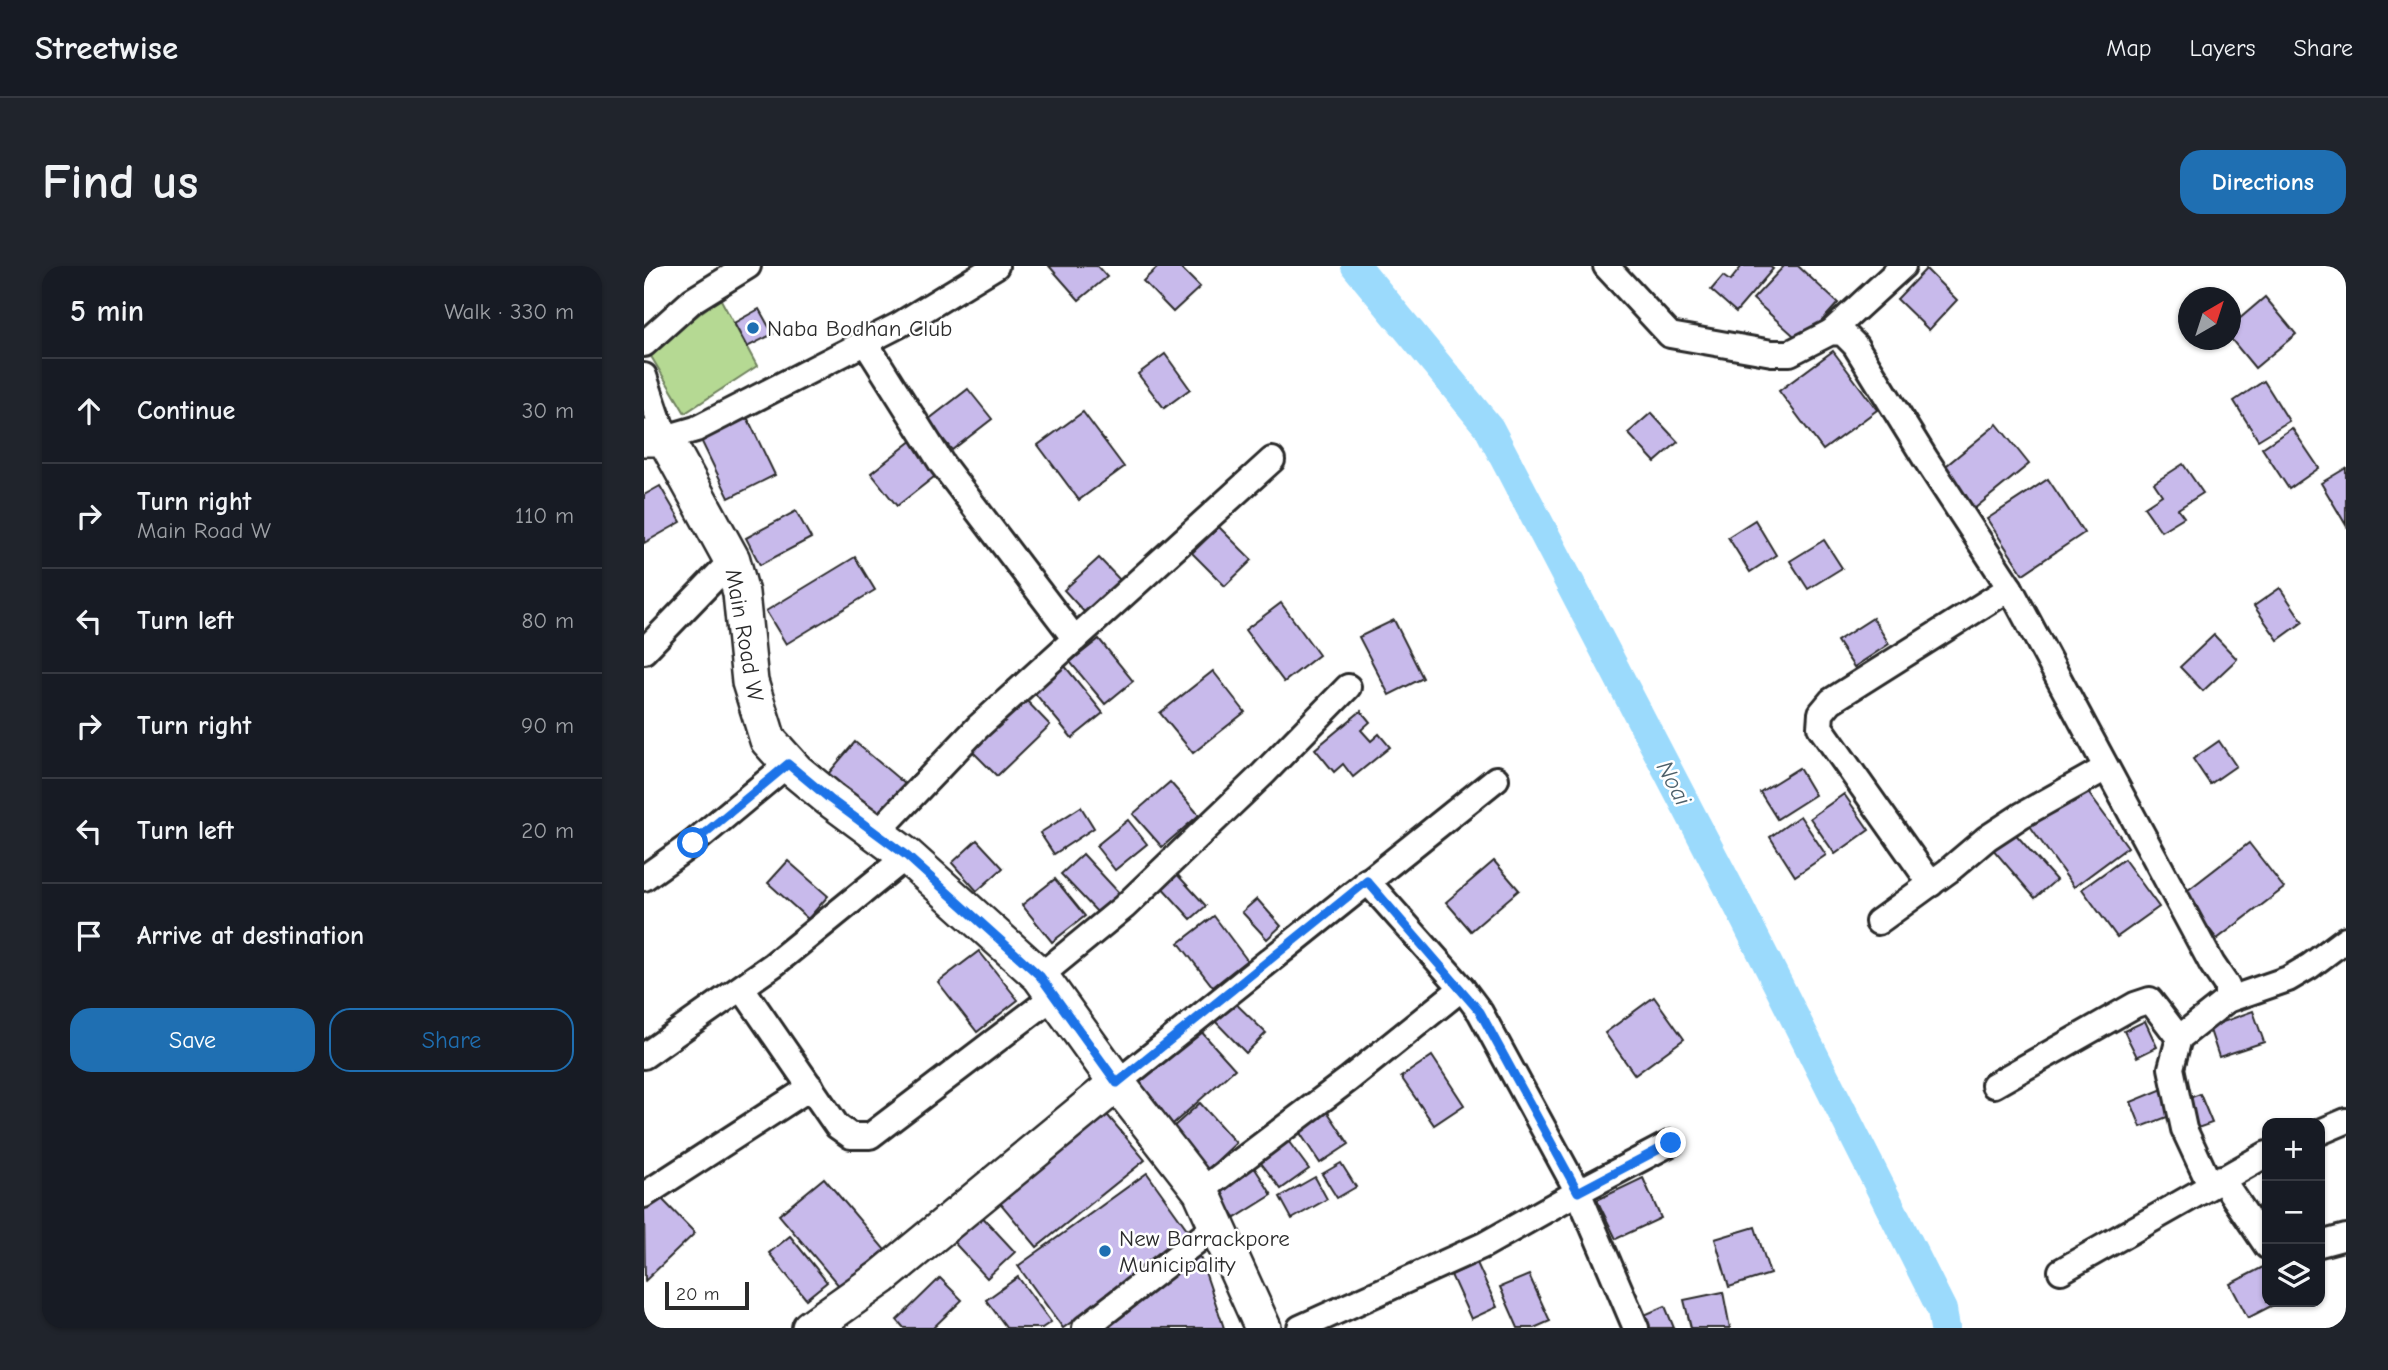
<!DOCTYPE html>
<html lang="en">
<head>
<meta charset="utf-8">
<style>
  body { margin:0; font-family:"Comic Neue",sans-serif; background:#20242c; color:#f1f3f6 }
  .controls { position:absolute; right:21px; bottom:21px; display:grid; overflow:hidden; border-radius:14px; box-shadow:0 2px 5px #0004 }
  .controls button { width:63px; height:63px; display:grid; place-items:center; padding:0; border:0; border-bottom:2px solid #363941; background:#171b24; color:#f1f3f6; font:35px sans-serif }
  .compass { position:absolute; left:1534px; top:21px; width:63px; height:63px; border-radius:50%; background:#171b24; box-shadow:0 2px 5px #0004; rotate:39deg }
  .scale { position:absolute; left:21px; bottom:18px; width:84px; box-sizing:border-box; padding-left:7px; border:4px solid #2b2b2b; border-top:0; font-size:19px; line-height:24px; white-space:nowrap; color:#2b2b2b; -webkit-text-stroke:5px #fff; paint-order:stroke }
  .stop { position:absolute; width:21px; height:21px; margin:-16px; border:5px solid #1a73e8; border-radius:50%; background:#fff }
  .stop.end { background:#1a73e8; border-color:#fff; box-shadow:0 2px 7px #0008 }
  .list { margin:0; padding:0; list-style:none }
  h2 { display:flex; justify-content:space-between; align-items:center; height:91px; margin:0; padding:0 28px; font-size:30px }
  h2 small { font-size:23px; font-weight:400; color:#9ea1a6 }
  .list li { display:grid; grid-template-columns:46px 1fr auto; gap:21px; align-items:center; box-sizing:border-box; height:105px; padding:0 28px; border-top:2px solid #363941 }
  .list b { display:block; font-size:26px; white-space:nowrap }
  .list p { margin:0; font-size:23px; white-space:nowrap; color:#9ea1a6 }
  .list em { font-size:23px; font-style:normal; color:#9ea1a6 }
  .actions { display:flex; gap:14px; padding:21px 28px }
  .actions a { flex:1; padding:16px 0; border:2px solid #1f6fb2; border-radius:21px; text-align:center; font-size:24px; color:#1f6fb2 }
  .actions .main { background:#1f6fb2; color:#fff }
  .icon { flex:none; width:38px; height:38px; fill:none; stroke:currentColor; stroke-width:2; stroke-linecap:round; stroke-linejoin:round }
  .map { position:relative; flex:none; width:1702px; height:1062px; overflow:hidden; border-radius:21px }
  header { display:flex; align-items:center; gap:42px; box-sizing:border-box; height:98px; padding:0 35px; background:#171b24; border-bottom:2px solid #363941 }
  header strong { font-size:33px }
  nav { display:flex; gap:38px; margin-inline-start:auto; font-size:24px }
  .intro { display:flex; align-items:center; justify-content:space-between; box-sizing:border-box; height:168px; padding:0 42px }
  h1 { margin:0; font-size:49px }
  .button { padding:18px 32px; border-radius:21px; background:#1f6fb2; color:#fff; font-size:24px; font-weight:700 }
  main { display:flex; gap:42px; padding:0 42px }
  aside { flex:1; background:#171b24; border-radius:21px; box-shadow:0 2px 5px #0004 }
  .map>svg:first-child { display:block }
</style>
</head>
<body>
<header>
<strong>Streetwise</strong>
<nav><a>Map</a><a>Layers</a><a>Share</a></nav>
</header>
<div class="intro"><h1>Find us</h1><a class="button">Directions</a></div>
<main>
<aside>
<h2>5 min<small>Walk · 330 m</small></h2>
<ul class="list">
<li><svg class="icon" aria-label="ahead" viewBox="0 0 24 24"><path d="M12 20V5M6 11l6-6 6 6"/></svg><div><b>Continue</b></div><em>30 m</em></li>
<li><svg class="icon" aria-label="right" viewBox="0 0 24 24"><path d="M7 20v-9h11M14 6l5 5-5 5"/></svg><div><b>Turn right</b><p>Main Road W</p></div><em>110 m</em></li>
<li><svg class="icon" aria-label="left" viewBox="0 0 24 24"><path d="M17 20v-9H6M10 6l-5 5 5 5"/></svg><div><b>Turn left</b></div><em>80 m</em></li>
<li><svg class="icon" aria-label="right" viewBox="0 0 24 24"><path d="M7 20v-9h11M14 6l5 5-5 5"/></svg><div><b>Turn right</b></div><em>90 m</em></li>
<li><svg class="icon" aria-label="left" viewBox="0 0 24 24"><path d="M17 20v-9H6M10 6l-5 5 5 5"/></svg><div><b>Turn left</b></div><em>20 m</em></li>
<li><svg class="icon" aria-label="arrive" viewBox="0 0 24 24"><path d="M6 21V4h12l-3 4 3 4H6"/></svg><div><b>Arrive at destination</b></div></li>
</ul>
<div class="actions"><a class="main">Save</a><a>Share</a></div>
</aside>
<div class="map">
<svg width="1702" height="1062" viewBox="0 0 1702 1062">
  <rect width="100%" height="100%" fill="#fff"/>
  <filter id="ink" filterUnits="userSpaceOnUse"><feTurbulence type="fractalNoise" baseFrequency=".0143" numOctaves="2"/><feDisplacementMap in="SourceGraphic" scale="14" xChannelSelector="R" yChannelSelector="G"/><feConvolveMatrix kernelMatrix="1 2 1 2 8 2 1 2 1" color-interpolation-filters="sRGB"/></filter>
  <g filter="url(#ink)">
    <polygon fill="#b5d993" stroke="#70825f" stroke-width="2" points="76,32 113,100 41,147 5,87"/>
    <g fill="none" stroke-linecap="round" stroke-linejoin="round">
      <polyline stroke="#9bdafc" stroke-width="30" points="712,0 845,162 1095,641 1298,1044 1301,1062"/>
    </g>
    <g fill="#c8baeb" stroke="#2b2b2b" stroke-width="2">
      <polygon points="405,0 453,0 463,11 435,34"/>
      <polygon points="515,0 535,0 556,21 529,46 499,15"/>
      <polygon points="1098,0 1125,0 1129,3 1092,46 1067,24 1079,10 1086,15"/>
      <polygon points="1140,0 1154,0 1194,37 1158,77 1109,33"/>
      <polygon points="1282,3 1313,34 1285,64 1253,33"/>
      <polygon points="1621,31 1652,68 1611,102 1587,73 1587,60"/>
      <polygon points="115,43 129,68 103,81 90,57"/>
      <polygon points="1189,85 1233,144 1179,184 1135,125"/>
      <polygon points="521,88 546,123 520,142 494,108"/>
      <polygon points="1620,115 1645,155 1614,174 1590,135"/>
      <polygon points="324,123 348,153 308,184 284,154"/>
      <polygon points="439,146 480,201 435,234 394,179"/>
      <polygon points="1007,147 1034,176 1011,196 984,167"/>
      <polygon points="102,149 131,209 85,232 56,172"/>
      <polygon points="1353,158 1385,198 1330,243 1297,204"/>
      <polygon points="1648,162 1675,202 1645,223 1618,182"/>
      <polygon points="269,174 295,207 253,240 227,207"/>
      <polygon points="1539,198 1559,227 1534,243 1540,251 1517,265 1500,241 1518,229 1510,217"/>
      <polygon points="1702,202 1702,259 1677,217"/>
      <polygon points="1404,213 1440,267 1379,308 1343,253"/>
      <polygon points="16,220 37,256 0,277 0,229"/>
      <polygon points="152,245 167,272 116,299 102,272"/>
      <polygon points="1111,254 1132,289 1106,306 1084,271"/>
      <polygon points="575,261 608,294 581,320 548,287"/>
      <polygon points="1180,274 1198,302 1164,323 1146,295"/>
      <polygon points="211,291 231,324 142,378 122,345"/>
      <polygon points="455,292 477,315 442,348 420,324"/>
      <polygon points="1636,322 1659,356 1634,374 1610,340"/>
      <polygon points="637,337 675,389 640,416 601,364"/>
      <polygon points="1229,352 1245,378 1210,401 1193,375"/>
      <polygon points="750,354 779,412 745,429 715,371"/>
      <polygon points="1570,369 1593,393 1559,425 1536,401"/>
      <polygon points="455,373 489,415 461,438 426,396"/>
      <polygon points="420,399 459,447 428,472 389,425"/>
      <polygon points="569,405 601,446 549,487 516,447"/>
      <polygon points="379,431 406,459 353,510 326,483"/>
      <polygon points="717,445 726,456 717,464 727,475 735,468 746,481 709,511 699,498 690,506 671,483"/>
      <polygon points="1575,475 1592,500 1566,518 1549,493"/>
      <polygon points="211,476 261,518 234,550 184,508"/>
      <polygon points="1155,502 1171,529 1133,553 1116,526"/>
      <polygon points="526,516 555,549 518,581 489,548"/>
      <polygon points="1440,521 1484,581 1430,621 1386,560"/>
      <polygon points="1200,528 1225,564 1191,588 1166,552"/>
      <polygon points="437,541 450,562 410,588 396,567"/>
      <polygon points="1156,550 1182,589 1151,610 1126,571"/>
      <polygon points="484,554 503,578 471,604 452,580"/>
      <polygon points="1368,564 1412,614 1391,632 1347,581"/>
      <polygon points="333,574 359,602 333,625 308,597"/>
      <polygon points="1605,577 1640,622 1573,673 1539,628"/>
      <polygon points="439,588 476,628 455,648 417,608"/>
      <polygon points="1480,593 1515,641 1473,671 1438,623"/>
      <polygon points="144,595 184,630 164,653 124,617"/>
      <polygon points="850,595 875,624 827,665 802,636"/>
      <polygon points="530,605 562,640 547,653 515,618"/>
      <polygon points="411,613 441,650 408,676 378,639"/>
      <polygon points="613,633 637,660 623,673 598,646"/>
      <polygon points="570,650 603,694 569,721 535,677"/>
      <polygon points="335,685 374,734 333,766 294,716"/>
      <polygon points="584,730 622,767 602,787 565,749"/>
      <polygon points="1010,731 1040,773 991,809 961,767"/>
      <polygon points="1609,745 1620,776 1575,791 1565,761"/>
      <polygon points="1501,755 1513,781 1493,791 1480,765"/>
      <polygon points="554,762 591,803 522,864 485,824"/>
      <polygon points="788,790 820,839 790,859 757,811"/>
      <polygon points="1521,822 1531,848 1497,861 1487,836"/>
      <polygon points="1556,828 1568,857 1548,864 1537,835"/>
      <polygon points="556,837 592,877 563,904 527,863"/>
      <polygon points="460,845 501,894 393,981 352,932"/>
      <polygon points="683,845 705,878 676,897 654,864"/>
      <polygon points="642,872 665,903 637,923 614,893"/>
      <polygon points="697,897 712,921 693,932 678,908"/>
      <polygon points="608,898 628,929 591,952 571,920"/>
      <polygon points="503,907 548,970 419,1062 374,1000"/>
      <polygon points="671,911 683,933 648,953 636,931"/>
      <polygon points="180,912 241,984 196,1021 135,949"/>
      <polygon points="999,912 1017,952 972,973 953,934"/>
      <polygon points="15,930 51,967 1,1015 0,944"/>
      <polygon points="333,945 371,986 343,1012 305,971"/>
      <polygon points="1111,961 1126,1008 1085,1021 1071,973"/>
      <polygon points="146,970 183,1016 162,1033 125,987"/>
      <polygon points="554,985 580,1062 451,1062"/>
      <polygon points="833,997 853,1041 827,1053 807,1009"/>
      <polygon points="1623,999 1623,1036 1635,1036 1604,1052 1586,1018"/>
      <polygon points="885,1009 906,1055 890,1062 874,1062 856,1021"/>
      <polygon points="374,1011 407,1056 398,1062 363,1062 342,1034"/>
      <polygon points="296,1012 318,1034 289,1062 260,1062 253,1054"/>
      <polygon points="1079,1026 1086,1062 1047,1062 1040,1034"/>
      <polygon points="1021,1040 1030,1062 1003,1062 998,1050"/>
    </g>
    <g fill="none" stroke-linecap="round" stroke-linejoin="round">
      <g stroke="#2b2b2b" stroke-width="30">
        <g id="street">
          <polyline points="962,0 1026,69 1128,87 1146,87 1187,66 1199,67 1211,79 1281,192 1366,322 1568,698 1583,720 1583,734 1535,772 1527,802 1540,863 1566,919"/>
          <polyline points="1187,66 1259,0"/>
          <polyline points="221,76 298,198 431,373"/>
          <polyline points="0,78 49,34 104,0"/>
          <polyline points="0,110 21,172 52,163 255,59 352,0"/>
          <polyline points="0,385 88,294"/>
          <polyline points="233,567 334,461 628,194"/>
          <polyline points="0,612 49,577 144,498"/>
          <polyline points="723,615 818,722"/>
          <polyline points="1287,618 1176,461 1177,447 1187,435 1366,322"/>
          <polyline points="1234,656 1304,605 1343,572 1378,549 1462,502"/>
          <polyline points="396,710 480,641 619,508 704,421"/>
          <polyline points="98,722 193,860 207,870 226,870 410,730"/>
          <polyline points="1583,734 1644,713 1666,700 1702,673"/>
          <polyline points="0,790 129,699 263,590"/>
          <polyline points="473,817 852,513"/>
          <polyline points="1350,819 1491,739 1506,734 1535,772"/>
          <polyline points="1676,866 1702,855"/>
          <polyline points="1577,912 1623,980"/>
          <polyline points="557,925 705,813 818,722 836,746 934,926 992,1062"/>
          <polyline points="0,929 167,821"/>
          <polyline points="1676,978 1702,971"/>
          <polyline points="1417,1005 1623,888"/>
          <polyline points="441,1062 572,960"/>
          <polyline points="656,1062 840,979 934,926 1027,877"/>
        </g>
      </g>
      <g stroke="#2b2b2b" stroke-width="40">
        <g id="secondary">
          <polyline points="0,172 21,172 88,294 97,327 106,416 124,474 152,505 186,533 263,590 396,710 473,817 557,925 619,1062"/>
          <polyline points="166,1062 238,1011 473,817"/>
        </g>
      </g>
      <use href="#street" stroke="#fff" stroke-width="24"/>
      <use href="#secondary" stroke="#fff" stroke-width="35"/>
    </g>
  </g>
  <g fill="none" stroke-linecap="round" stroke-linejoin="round" filter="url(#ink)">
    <polyline stroke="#1a73e8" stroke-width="9" points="49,577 144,498 186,533 263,590 396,710 473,817 723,615 836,746 934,926 1027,877"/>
  </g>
  <g fill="#1f6fb2" stroke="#fff" stroke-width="2.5">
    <circle cx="109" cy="62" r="7"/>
    <circle cx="461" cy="985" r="7"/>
  </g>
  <g text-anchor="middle" stroke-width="5" stroke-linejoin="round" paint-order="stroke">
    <g font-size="23" fill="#2b2b2b" stroke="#fff" text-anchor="start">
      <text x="123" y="70">Naba Bodhan Club</text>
      <text x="475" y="980">New Barrackpore<tspan x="475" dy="26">Municipality</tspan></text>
    </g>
    <g font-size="23" fill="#2b2b2b" stroke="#fff">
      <text transform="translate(101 369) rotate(80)" y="8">Main Road W</text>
    </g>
    <g font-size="24" font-style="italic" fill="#4d606a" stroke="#fff">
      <text transform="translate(1030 517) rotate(62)" y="8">Noai</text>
    </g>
  </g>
</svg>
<div class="controls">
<button>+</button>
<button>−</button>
<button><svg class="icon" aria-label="layers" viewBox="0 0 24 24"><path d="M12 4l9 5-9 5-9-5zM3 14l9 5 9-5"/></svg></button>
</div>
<svg class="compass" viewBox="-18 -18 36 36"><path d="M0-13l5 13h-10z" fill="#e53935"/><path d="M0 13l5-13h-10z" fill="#9ea1a6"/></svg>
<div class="scale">20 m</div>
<div class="stop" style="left:49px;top:577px"></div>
<div class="stop end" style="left:1027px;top:877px"></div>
</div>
</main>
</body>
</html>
